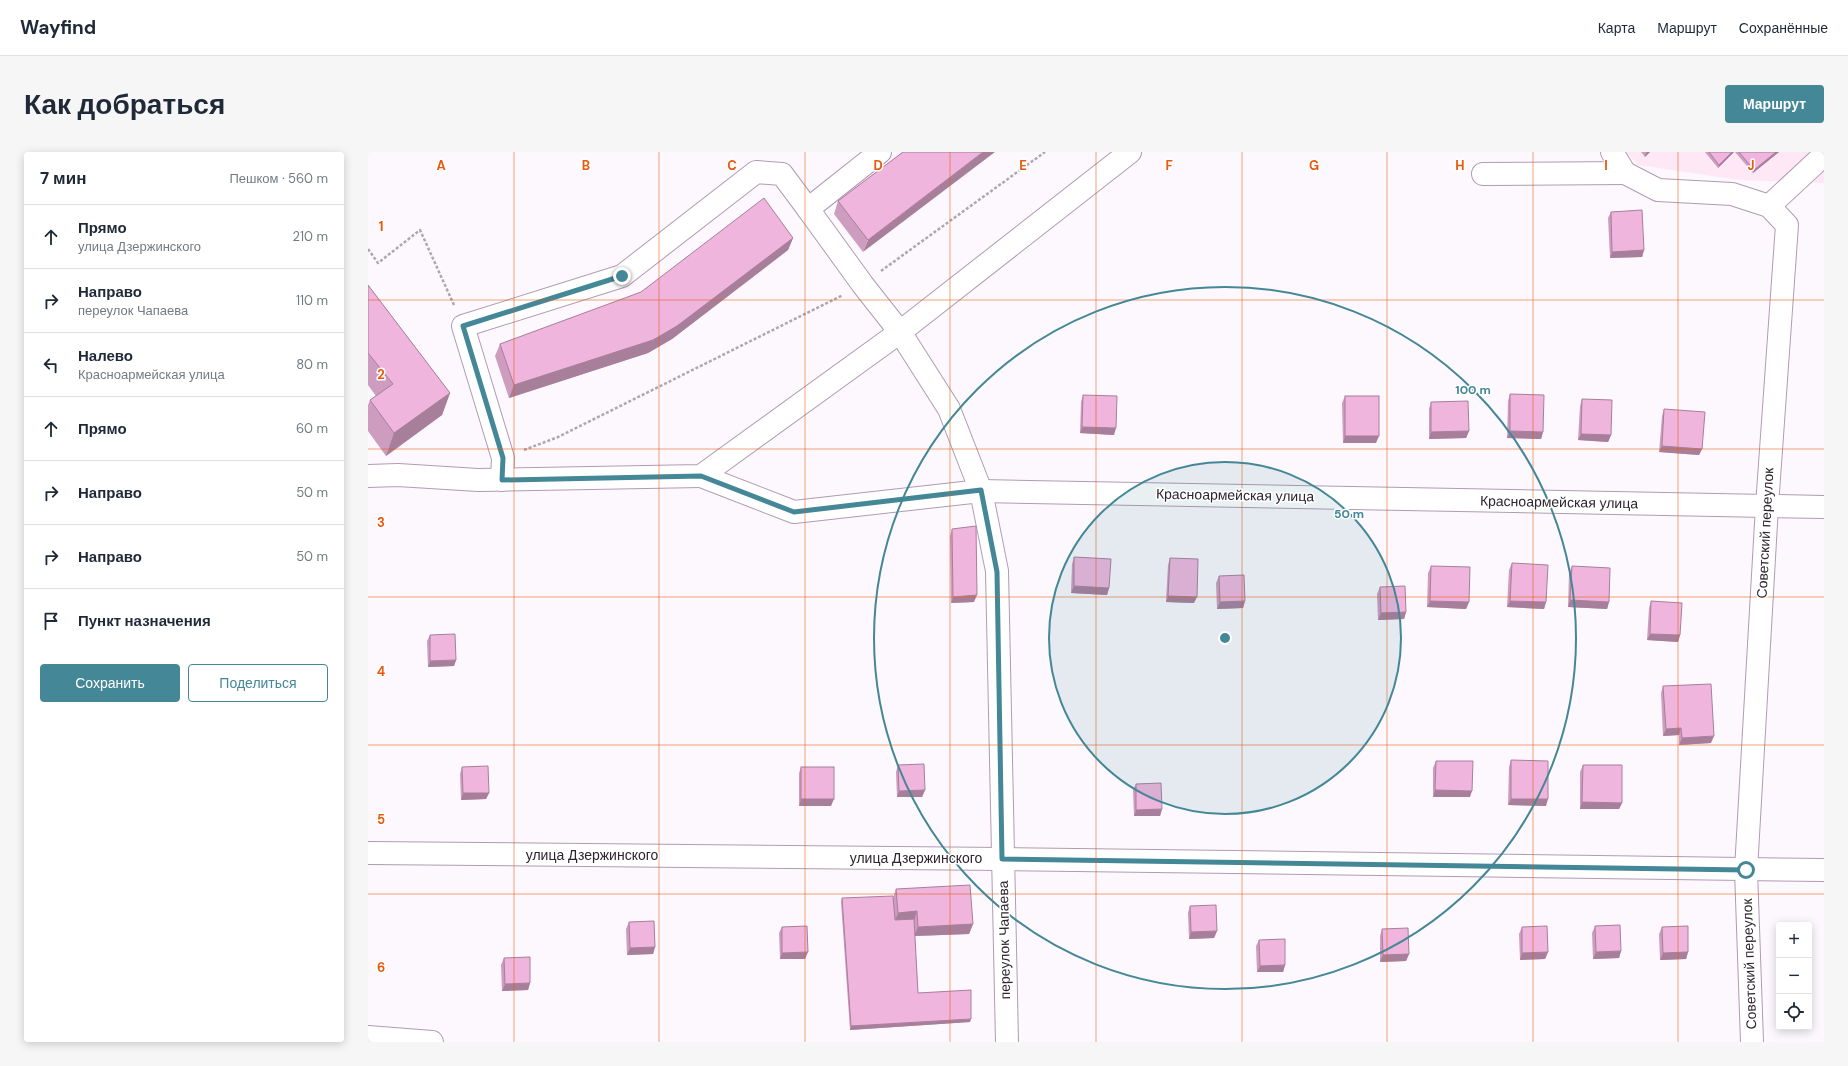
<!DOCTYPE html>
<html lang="ru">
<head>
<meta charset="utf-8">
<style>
  body { margin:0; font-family:"DM Sans",sans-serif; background:#f6f6f7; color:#1f2937 }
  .controls { position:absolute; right:12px; bottom:12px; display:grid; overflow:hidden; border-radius:4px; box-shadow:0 2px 10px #0003 }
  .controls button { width:36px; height:36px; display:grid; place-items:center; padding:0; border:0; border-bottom:1px solid #e0e1e3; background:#fff; color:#1f2937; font:20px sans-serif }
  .stop { position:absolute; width:12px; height:12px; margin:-9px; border:3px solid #448797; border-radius:50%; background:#fff }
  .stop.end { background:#448797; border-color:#fff; box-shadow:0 1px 4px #0008 }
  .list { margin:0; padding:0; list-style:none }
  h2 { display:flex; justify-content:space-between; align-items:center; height:52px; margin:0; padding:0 16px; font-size:17px }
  h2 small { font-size:13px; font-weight:400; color:#747a83 }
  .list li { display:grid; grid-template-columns:26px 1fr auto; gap:12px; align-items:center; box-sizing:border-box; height:64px; padding:0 16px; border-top:1px solid #e0e1e3 }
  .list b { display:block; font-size:15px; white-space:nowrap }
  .list p { margin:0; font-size:13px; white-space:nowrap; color:#747a83 }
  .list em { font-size:13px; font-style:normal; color:#747a83 }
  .actions { display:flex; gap:8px; padding:12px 16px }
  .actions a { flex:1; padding:9px 0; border:1px solid #448797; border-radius:4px; text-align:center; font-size:14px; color:#448797 }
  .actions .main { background:#448797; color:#fff }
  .icon { flex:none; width:22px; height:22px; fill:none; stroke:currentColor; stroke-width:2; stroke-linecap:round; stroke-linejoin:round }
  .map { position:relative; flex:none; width:1456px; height:890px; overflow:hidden; border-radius:4px }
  header { display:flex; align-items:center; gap:24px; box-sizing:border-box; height:56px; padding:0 20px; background:#fff; border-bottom:1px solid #e0e1e3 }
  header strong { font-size:19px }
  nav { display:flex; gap:22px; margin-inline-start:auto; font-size:14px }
  .intro { display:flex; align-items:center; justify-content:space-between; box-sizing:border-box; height:96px; padding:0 24px }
  h1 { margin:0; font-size:28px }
  .button { padding:10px 18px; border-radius:4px; background:#448797; color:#fff; font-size:14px; font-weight:700 }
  main { display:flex; gap:24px; padding:0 24px }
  aside { flex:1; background:#fff; border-radius:4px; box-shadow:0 2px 10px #0003 }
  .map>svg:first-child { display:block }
</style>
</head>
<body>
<header>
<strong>Wayfind</strong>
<nav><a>Карта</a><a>Маршрут</a><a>Сохранённые</a></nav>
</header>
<div class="intro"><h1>Как добраться</h1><a class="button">Маршрут</a></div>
<main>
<aside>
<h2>7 мин<small>Пешком · 560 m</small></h2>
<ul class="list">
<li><svg class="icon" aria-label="ahead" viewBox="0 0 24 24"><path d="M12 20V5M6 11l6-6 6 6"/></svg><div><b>Прямо</b><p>улица Дзержинского</p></div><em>210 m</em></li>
<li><svg class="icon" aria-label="right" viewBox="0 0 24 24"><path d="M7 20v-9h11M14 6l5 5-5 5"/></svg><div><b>Направо</b><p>переулок Чапаева</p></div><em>110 m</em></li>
<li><svg class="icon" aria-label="left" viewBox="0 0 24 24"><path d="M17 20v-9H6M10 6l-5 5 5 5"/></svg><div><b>Налево</b><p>Красноармейская улица</p></div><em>80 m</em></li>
<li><svg class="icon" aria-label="ahead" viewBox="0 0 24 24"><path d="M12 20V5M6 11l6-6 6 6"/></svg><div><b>Прямо</b></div><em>60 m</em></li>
<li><svg class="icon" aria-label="right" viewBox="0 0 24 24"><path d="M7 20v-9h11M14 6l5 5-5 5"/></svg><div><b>Направо</b></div><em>50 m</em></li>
<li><svg class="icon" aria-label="right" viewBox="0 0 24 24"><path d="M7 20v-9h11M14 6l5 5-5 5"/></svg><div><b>Направо</b></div><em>50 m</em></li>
<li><svg class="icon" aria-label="arrive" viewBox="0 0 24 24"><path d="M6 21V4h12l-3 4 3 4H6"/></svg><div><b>Пункт назначения</b></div></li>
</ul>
<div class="actions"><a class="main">Сохранить</a><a>Поделиться</a></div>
</aside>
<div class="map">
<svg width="1456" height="890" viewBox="0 0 1456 890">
  <rect width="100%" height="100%" fill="#fcf8fd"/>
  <polygon fill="#ffe8f6" points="1258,0 1456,0 1456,31 1371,28 1270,13"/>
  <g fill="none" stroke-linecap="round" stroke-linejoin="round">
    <g stroke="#b19bb3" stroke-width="24">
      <g id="minor">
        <polyline points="512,0 440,57 495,133 532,180 581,257 613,339 629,419 639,890"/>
        <polyline points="1244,0 1257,21 1290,38 1364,42 1401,54 1419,73 1399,354 1378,718 1384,890"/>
        <polyline points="1115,22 1257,21"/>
        <polyline points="1401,54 1456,3"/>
        <polyline points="0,324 30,323 110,328 333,324 532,180 762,0"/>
        <polyline points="333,324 426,360 613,339 1456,355"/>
        <polyline points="134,328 135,306 95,174 254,124 388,20 414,22 440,57"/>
        <polyline points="0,701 634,707 1456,718"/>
        <polyline points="0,885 64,890"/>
      </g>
    </g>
    <g stroke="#ada7ae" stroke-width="2.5" stroke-dasharray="3 2" stroke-linecap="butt">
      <polyline points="0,97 10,111 52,78 86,153"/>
      <polyline points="513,119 677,0"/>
      <polyline points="156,298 190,285 475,143"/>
    </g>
    <use href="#minor" stroke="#fff" stroke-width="22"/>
  </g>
  <g fill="#ce9cbe">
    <polygon points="535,0 495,100 466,62 470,49"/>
    <polygon points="1273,0 1282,0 1277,5"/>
    <polygon points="1337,0 1366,0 1350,16"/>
    <polygon points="1367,0 1411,0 1385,21"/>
    <polygon points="1243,60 1276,98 1274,105 1242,106 1240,66"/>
    <polygon points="425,86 420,98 304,187 280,201 141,246 127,204 132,192"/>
    <polygon points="0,133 82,241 74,263 18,304 0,279 0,253 2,248 8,244 0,233"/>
    <polygon points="1142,242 1175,280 1173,287 1139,286 1140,249"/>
    <polygon points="715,243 746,283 712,281 713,250"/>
    <polygon points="977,244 1008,291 975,291 974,251"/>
    <polygon points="1214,247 1243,283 1240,290 1210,288 1212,254"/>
    <polygon points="1063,250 1101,279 1098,286 1061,287 1061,257"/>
    <polygon points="1296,257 1334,297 1331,303 1291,300 1294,264"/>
    <polygon points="584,377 606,450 583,451 582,384"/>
    <polygon points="706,405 741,436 739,443 703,441 704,412"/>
    <polygon points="802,406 826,451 798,450 800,413"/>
    <polygon points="1144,411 1178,450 1176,457 1139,455 1141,418"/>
    <polygon points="1063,414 1101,450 1098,457 1059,455 1060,421"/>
    <polygon points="1204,414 1241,450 1239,457 1200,455 1201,421"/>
    <polygon points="851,424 877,449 875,456 849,457 848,431"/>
    <polygon points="1012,435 1038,460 1036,467 1010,468 1009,442"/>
    <polygon points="1283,449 1312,483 1310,490 1279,488 1281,456"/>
    <polygon points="62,483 88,508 86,514 60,515 59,489"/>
    <polygon points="1295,534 1343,591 1311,593 1311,583 1295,584 1293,541"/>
    <polygon points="1143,608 1178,654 1140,653 1141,615"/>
    <polygon points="1068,609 1102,645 1065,645 1065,616"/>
    <polygon points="530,613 557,638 554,645 529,645 528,620"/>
    <polygon points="1215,613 1254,651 1251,657 1212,657 1212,620"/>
    <polygon points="94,615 121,641 118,647 93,648 92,622"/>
    <polygon points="433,615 463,654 431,654 431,621"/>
    <polygon points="768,632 794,657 792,664 766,664 765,638"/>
    <polygon points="528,737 605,772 601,782 547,784 550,841 602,870 482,878 473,750 474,746 525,746"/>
    <polygon points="822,754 849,779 846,786 821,787 820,761"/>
    <polygon points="261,770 287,795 285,802 259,803 258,777"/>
    <polygon points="1227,774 1253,799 1251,806 1225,807 1224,781"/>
    <polygon points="414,775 437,807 412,807 411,781"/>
    <polygon points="1154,775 1180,800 1177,807 1152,808 1151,782"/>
    <polygon points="1294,775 1320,800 1318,807 1292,808 1291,782"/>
    <polygon points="1014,777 1041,802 1038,809 1012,810 1012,784"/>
    <polygon points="891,788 917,813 915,820 889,820 888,794"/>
    <polygon points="136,806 162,831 160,838 134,839 133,813"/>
  </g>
  <g fill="#a77f9b">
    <polygon points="615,0 627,0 495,100 500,88"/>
    <polygon points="1279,0 1282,0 1277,5 1278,1"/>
    <polygon points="1364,0 1366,0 1350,16 1351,13"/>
    <polygon points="1408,0 1411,0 1385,21 1386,18"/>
    <polygon points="425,86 420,98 304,187 280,201 141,246 146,233"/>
    <polygon points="1276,98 1274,105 1242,106 1244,100"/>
    <polygon points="82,241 74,263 18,304 26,281"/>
    <polygon points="714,275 748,276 746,283 712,281"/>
    <polygon points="1101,279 1098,286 1061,287 1063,280"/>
    <polygon points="1142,279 1175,280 1173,287 1139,286"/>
    <polygon points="1213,282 1243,283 1240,290 1210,288"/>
    <polygon points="977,284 1011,284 1008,291 975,291"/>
    <polygon points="1294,294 1334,297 1331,303 1291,300"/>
    <polygon points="706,434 741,436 739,443 703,441"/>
    <polygon points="609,443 606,450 583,451 585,445"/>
    <polygon points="800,444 829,445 826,451 798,450"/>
    <polygon points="1202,448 1241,450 1239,457 1200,455"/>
    <polygon points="877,449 875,456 849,457 852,450"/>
    <polygon points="1062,449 1101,450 1098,457 1059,455"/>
    <polygon points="1142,449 1178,450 1176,457 1139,455"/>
    <polygon points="1038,460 1036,467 1010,468 1013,461"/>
    <polygon points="1282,482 1312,483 1310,490 1279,488"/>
    <polygon points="88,508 86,514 60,515 62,509"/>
    <polygon points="1313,576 1311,583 1295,584 1298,577"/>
    <polygon points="1346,584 1343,591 1311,593 1314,586"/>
    <polygon points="557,638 554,645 529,645 531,639"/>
    <polygon points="1067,638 1104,639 1102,645 1065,645"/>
    <polygon points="95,641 121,641 118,647 93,648"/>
    <polygon points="433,647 466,647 463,654 431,654"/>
    <polygon points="1143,647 1180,647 1178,654 1140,653"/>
    <polygon points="1214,650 1254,651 1251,657 1212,657"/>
    <polygon points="794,657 792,664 766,664 768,658"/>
    <polygon points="549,759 546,769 526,771 530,761"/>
    <polygon points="605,772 601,782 546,784 550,775"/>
    <polygon points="849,779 846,786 821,787 823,780"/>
    <polygon points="287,795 285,802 259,803 262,796"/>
    <polygon points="1253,799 1251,806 1225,807 1228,800"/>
    <polygon points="440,800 437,807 412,807 414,801"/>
    <polygon points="1180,800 1177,807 1152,808 1154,801"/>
    <polygon points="1320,800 1318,807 1292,808 1295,801"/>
    <polygon points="1041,802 1038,809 1012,810 1015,803"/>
    <polygon points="917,813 915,820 889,820 892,814"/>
    <polygon points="162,831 160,838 134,839 137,832"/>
    <polygon points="603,867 602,870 482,878 483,874"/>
  </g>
  <g fill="#efb5dd" stroke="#a77f9b">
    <polygon points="535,0 615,0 500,88 470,49"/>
    <polygon points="1341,0 1364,0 1351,13"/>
    <polygon points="1371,0 1408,0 1386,18"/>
    <polygon points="396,46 425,86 309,174 285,188 146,233 132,192 273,140"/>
    <polygon points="1274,58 1276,98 1244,100 1243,60"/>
    <polygon points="0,133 82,241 26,281 2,248 25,232 0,201"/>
    <polygon points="1142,242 1176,243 1175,280 1142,279"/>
    <polygon points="715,243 749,244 748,276 714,275"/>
    <rect x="977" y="244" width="34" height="40"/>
    <polygon points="1214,247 1244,248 1243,283 1213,282"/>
    <polygon points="1100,249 1101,279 1063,280 1063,250"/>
    <polygon points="1296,257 1337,260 1334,297 1294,294"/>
    <polygon points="608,374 609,443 585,445 584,377"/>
    <polygon points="706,405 743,407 741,436 706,434"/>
    <polygon points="802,406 830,407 829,445 800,444"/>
    <polygon points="1144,411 1180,413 1178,450 1142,449"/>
    <polygon points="1063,414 1102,415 1101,450 1062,449"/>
    <polygon points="1204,414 1242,416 1241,450 1202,448"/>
    <polygon points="876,423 877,449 852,450 851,424"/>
    <polygon points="1037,434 1038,460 1013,461 1012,435"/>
    <polygon points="1283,449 1314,451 1312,483 1282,482"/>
    <polygon points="87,482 88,508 62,509 62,483"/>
    <polygon points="1343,532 1346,584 1314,586 1313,576 1298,577 1295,534"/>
    <polygon points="1143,608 1180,609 1180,647 1143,647"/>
    <polygon points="1068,609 1105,609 1104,639 1067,638"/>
    <polygon points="556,612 557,638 531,639 530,613"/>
    <polygon points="1215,613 1254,613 1254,651 1214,650"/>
    <polygon points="120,614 121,641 95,641 94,615"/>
    <rect x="433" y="615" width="33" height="32"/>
    <polygon points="793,631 794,657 768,658 768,632"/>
    <polygon points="602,733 605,772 550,775 549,759 530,761 528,737"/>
    <polygon points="525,744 527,768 546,767 550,841 603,838 603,867 483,874 474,746"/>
    <polygon points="848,753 849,779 823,780 822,754"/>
    <polygon points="286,769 287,795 262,796 261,770"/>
    <polygon points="1252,773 1253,799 1228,800 1227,774"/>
    <polygon points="439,774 440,800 414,801 414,775"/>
    <polygon points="1179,774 1180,800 1154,801 1154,775"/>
    <polygon points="1320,774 1320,800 1295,801 1294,775"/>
    <polygon points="1040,776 1041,802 1015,803 1014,777"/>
    <polygon points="917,787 917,813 892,814 891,788"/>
    <polygon points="162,805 162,831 137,832 136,806"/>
  </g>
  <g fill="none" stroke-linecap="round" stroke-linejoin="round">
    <polyline stroke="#448797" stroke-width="5" points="254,124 95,174 135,306 134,328 333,324 426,360 613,338 629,420 634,707 1378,718"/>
  </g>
  <path fill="none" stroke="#e8590c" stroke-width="1" stroke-opacity="0.55" d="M146,0V890M291,0V890M437,0V890M582,0V890M728,0V890M874,0V890M1019,0V890M1165,0V890M1310,0V890M0,148H1456M0,297H1456M0,445H1456M0,593H1456M0,742H1456"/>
  <circle cx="857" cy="486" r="176" fill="#448797" fill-opacity=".12"/>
  <g fill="none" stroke="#448797" stroke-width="2">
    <circle cx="857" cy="486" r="176"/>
    <circle cx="857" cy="486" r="351"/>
  </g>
  <g text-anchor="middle" stroke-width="3" stroke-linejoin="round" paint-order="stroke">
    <g font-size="14" fill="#2d242e" stroke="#fff">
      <text transform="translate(867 343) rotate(1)" y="5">Красноармейская улица</text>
      <text transform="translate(1191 350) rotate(1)" y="5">Красноармейская улица</text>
      <text transform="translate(1397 381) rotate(-87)" y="5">Советский переулок</text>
      <text x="224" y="708">улица Дзержинского</text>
      <text x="548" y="711">улица Дзержинского</text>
      <text transform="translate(636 788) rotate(-91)" y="5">переулок Чапаева</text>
      <text transform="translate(1381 812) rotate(-92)" y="5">Советский переулок</text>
    </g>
  </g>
  <g font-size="13" text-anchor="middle" font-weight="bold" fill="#e8590c" stroke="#fff" stroke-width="3" stroke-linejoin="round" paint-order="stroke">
    <text x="73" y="18">A</text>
    <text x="218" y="18">B</text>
    <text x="364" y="18">C</text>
    <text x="510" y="18">D</text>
    <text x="655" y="18">E</text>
    <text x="801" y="18">F</text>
    <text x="946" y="18">G</text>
    <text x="1092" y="18">H</text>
    <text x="1238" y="18">I</text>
    <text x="1383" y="18">J</text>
    <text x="13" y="79">1</text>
    <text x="13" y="227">2</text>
    <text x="13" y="375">3</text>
    <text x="13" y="524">4</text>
    <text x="13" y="672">5</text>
    <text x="13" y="820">6</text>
  </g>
  <circle cx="857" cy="486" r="6" fill="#448797" stroke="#fff" stroke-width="2"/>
  <g font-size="12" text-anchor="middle" font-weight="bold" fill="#448797" stroke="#fff" stroke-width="3" stroke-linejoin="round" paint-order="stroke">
    <text x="1105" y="242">100 m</text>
    <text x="981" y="366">50 m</text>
  </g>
</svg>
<div class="controls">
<button>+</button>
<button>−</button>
<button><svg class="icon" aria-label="locate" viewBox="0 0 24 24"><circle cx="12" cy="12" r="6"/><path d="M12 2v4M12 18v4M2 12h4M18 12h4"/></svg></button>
</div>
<div class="stop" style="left:1378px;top:718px"></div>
<div class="stop end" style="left:254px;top:124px"></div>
</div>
</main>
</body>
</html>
